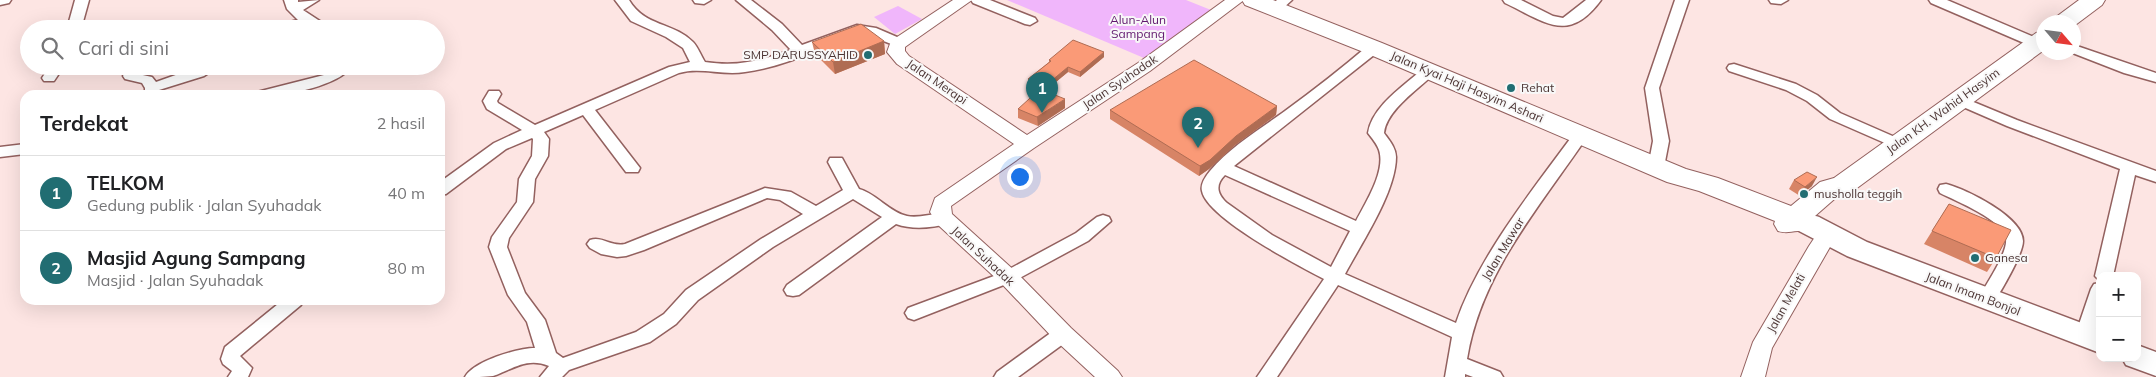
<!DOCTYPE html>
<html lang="id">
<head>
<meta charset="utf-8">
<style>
  body { margin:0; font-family:Mulish,sans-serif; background:#f2f2f2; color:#202124 }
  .controls { position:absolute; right:15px; bottom:15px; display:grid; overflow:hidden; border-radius:10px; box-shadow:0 5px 20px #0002 }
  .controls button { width:45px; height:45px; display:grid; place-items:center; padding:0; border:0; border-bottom:1px solid #e0e0e0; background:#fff; color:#202124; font:25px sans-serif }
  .compass { position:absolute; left:2036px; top:15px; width:45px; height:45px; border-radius:50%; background:#fff; box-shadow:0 5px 20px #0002; rotate:118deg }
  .you { position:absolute; left:1019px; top:176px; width:18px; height:18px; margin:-12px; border:4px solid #fff; border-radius:50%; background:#1a73e8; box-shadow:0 0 0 8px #1a73e833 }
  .badge { display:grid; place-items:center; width:32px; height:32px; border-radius:50%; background:#216d72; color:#fff; font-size:16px; font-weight:700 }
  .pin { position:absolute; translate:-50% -41px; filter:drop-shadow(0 1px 2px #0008) }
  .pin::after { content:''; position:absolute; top:26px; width:18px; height:15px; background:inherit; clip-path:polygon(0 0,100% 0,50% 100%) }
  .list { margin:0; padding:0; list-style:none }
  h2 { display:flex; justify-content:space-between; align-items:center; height:65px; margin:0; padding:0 20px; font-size:21px }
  h2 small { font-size:16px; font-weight:400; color:#757577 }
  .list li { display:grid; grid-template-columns:32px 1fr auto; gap:15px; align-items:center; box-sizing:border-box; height:75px; padding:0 20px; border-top:1px solid #e0e0e0 }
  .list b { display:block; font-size:19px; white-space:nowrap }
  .list p { margin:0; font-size:16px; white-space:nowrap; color:#757577 }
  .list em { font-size:16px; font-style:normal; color:#757577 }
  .icon { flex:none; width:28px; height:28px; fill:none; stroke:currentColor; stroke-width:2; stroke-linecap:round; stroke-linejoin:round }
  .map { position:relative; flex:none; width:2156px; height:377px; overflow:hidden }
  .search { position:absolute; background:#fff; box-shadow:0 5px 20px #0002; left:20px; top:20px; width:425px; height:55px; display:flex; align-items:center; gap:12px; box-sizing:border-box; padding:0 18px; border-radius:28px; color:#757577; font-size:19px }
  .panel { position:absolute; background:#fff; box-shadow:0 5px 20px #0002; left:20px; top:90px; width:425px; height:215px; border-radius:15px }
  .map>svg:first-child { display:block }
</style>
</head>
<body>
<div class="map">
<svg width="2156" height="377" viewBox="0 0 2156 377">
  <rect width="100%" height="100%" fill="#fde5e3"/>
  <g fill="#f0b6fb">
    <polygon points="1007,0 1186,0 1211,10 1144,58"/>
    <polygon points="898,6 922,19 895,34 874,17"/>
  </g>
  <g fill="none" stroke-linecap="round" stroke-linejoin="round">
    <g stroke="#93615f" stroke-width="3">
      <g id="minor">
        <polygon points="0,0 11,0 9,3 0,5"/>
        <polygon points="75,0 89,0 81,29 67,29"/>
        <polygon points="284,0 298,0 298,2 319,0 303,10 332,29 313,29 307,26 296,29 271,29 273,26 298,20 287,9"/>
        <path d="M615,0H629C645,27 673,22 693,42C698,47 701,56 705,62C738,67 759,61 791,50L772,30L736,0H751L782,24L802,45L857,25L876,28L904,40L906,43L899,47L868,35L858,33C822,48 784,67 745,72C723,76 701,67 679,73L595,110L640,168L638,172H626L583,115L544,132L549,139L548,156L535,179L533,202L509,238L507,247L525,293L545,320L556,353L563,358L636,332L664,314L686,290L761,239L803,214L780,200L767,198L644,250L626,256L617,257L601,254L590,248L587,244L590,240C603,236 610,247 625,244L765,188L791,192L816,206L843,190L828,162L830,158H842L859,189C877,194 889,212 907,216C921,219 936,211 950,215L952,219L950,223C932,228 913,230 896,224L799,295L793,296L787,295L784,290L787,285L882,217L853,199L773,247L698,300L676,324L650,342L569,370L562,377H540L549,366C527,357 513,369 493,376C485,377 474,377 465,377C474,361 518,348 535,348L527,322L508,295L489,247L492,237L517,202L519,179L532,156L533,139L532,138L506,149L446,194L440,195V182L494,143L522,130L487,109L483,101L489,91H499L501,94L497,101L498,103L535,125L669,67L690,62L683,48L666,37L631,21Z"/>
        <polygon points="693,0 711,0 704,4 695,3"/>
        <polygon points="971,0 990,0 1035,18 1037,21 1030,25 1025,24 973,3"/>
        <polygon points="1277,0 1292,0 1281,10 1271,10 1269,7"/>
        <path d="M1503,0H1521L1553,16L1563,18L1586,0H1601C1568,45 1544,21 1505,3Z"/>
        <polygon points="1675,0 1689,0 1659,88 1669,141 1664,167 1662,171 1650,171 1648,167 1653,141 1645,88"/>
        <polygon points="1769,0 1788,0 1781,4 1771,3"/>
        <polygon points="1929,0 1947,0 2041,40 2043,43 2036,47 2031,46 1931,3"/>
        <path d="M1374,44L1379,45L1381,48L1379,51L1234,166L1356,221C1366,202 1386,171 1379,150C1377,144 1372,138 1368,133C1372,106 1405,85 1424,68H1434L1436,71L1434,74C1418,89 1386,111 1384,133C1389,140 1396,148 1396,157C1396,192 1362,242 1345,274L1456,323C1478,257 1534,188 1576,131H1586L1589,134C1541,205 1481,272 1467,359L1500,372L1503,377H1473L1465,374V377H1445L1452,337L1338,285L1277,377H1257L1324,279C1299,266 1207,218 1202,191C1200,184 1206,176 1210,171C1230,147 1260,129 1285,111C1314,90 1342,68 1369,45ZM1225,175L1350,231L1331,267L1272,235L1227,203C1217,194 1215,185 1225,175Z"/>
        <polygon points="2074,45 2156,73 2156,82 2124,73 2070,52 2074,52"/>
        <polygon points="1734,64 1796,84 1817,95 1840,113 1904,141 1907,144 1904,147 1894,147 1830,119 1807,101 1786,90 1729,71 1727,68 1729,65"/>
        <polygon points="50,66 64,66 54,81 44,81 42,78"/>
        <polygon points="128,66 142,66 138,74 152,77 156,82 201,66 219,66 204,76 159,90 159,95 145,95 145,88 142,83 125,79 123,76"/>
        <path d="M336,66H350C346,82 294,94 279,95C271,96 262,95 255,95L257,92L324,75Z"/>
        <polygon points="1959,96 2017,120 2156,171 2156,182 2135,175 2113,276 2100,276 2100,281 2095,276 2120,169 2007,126 1954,103 1952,100 1954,97"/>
        <polygon points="25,144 25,154 0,157 0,147"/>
        <path d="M1946,184C1966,189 2023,217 2023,241C2023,254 2001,291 1993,304L1987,306L1981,304L1978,299C1985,286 2008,253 2006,239C2004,220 1956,201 1940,193L1938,189L1940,185Z"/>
        <polygon points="1103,215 1109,217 1111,221 1088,241 1014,281 914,320 908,318 905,313 908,308 1002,273 1076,233 1097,217"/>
        <path d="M2100,283C2100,303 2101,322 2091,341L2084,343L2077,341L2075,336L2091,289L2094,284Z"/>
        <polygon points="283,300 304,300 301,305 240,356 252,368 248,377 228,377 232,371 223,364 221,359 225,347"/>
        <polygon points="1063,327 1070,329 1072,334 1070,339 1018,377 994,377 997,372 1056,329"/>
      </g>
    </g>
    <g stroke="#93615f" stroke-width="2">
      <g id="tertiary">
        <polygon points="953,0 972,0 912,42 905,47 905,51 909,56 1027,135 1138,63 1225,0 1244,0 1150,71 1034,148 951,206 952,214 1016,272 1071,328 1118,371 1122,377 1095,377 1055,340 1000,282 937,224 930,212 935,198 1014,144 897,64 887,52 891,41"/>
        <polygon points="1828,226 1835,228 1838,233 1772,348 1765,377 1741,377 1753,342 1809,246 1821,228"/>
      </g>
    </g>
    <g stroke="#93615f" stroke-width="3">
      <g id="primary">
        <polygon points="1809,215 1819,217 1867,242 2100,330 2100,353 1847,256 1799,231 1795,224 1799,217"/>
        <polygon points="2137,345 2156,352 2156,376 2126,365 2122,358 2137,358"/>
      </g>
    </g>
    <g stroke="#93615f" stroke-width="2">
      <g id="trunk">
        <path d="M1242,0H1273L1382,43L1686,169L1718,178L1791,206L1820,182L1834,178L2036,33L2044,31V50L1853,191L1839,195L1815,216L1819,217L1823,224L1819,231C1809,234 1807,231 1798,231C1790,231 1788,234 1778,231L1774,224L1775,221L1699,191L1667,182L1366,53L1245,5Z"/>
        <polygon points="2079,0 2105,0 2102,5 2074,26 2074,22 2053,22 2056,17"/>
      </g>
    </g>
    <use href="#minor" fill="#fff" fill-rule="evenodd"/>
    <use href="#tertiary" fill="#fff" fill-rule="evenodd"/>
    <use href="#primary" fill="#fff" fill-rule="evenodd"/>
    <use href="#trunk" fill="#fff" fill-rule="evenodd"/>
  </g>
  <g fill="#d78466">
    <polygon points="884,41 885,54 835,74 815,54 812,42"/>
    <polygon points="1104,57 1080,77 1068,72 1045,91 1028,84 1028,79 1049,62 1049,60"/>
    <polygon points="1277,106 1276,115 1235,145 1209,169 1199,176 1110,119 1110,110"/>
    <polygon points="1065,108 1038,126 1018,118 1018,109"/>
    <polygon points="1794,180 1812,186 1800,196 1789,189"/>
    <polygon points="1949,204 1996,258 1987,272 1924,244"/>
  </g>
  <g fill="#af6c53">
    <polygon points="884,41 885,54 835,74 833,62"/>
    <polygon points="1104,52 1104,57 1080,77 1080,72"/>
    <polygon points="1068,67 1068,72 1045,91 1045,86"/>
    <polygon points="1065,99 1065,108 1038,126 1037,117"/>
    <polygon points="1277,106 1276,115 1235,145 1209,169 1199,176 1200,166 1236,136"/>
    <polygon points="1817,177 1812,186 1800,196 1805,187"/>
  </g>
  <g fill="#fa9a77" stroke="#af6c53">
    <polygon points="861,24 884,41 833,62 812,42"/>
    <polygon points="1073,40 1104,52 1080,72 1068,67 1045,86 1028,79 1051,61 1049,60"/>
    <polygon points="1194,60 1277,106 1236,136 1210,160 1200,166 1110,110"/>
    <polygon points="1040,89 1065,99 1037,117 1018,109"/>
    <polygon points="1807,172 1817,177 1805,187 1794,180"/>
    <polygon points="1949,204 2011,230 1996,258 1932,231"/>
  </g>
  <g fill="#216d72" stroke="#f8f8f8" stroke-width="2">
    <circle cx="868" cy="55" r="5"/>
    <circle cx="1511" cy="88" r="5"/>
    <circle cx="1804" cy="194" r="5"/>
    <circle cx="1975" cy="258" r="5"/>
  </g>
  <g text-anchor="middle" stroke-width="4" stroke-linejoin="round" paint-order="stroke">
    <g font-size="12" fill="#61176e" stroke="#f8f8f8">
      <text x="1138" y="24">Alun-Alun<tspan x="1138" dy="14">Sampang</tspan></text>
    </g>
    <g font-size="12" fill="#4c3534" stroke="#f8f8f8" text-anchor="start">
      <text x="858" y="59" text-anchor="end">SMP DARUSSYAHID</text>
      <text x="1521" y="92">Rehat</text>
      <text x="1814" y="198">musholla teggih</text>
      <text x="1985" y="262">Ganesa</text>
    </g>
    <g font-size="12" fill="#4c3534" stroke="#f8f8f8">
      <text transform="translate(937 82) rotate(34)" y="4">Jalan Merapi</text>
      <text transform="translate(1120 82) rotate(-34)" y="4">Jalan Syuhadak</text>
      <text transform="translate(1467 87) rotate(23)" y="4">Jalan Kyai Haji Hasyim Ashari</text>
      <text transform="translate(1943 111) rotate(-36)" y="4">Jalan KH. Wahid Hasyim</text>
      <text transform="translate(1503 249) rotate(-59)" y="4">Jalan Mawar</text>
      <text transform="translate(983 256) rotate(43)" y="4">Jalan Suhadak</text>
      <text transform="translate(1973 294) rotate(21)" y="4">Jalan Imam Bonjol</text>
      <text transform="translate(1786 303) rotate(-61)" y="4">Jalan Melati</text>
    </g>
  </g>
</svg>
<div class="controls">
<button>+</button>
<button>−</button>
</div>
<svg class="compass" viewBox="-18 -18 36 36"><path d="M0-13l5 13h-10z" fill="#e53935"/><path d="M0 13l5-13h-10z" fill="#757577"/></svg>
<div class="you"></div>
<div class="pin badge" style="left:1042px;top:113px">1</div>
<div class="pin badge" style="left:1198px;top:148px">2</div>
<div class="search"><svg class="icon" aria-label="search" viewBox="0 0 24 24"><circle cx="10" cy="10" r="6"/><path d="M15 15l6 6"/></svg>Cari di sini</div>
<section class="panel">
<h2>Terdekat<small>2 hasil</small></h2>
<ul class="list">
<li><span class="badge">1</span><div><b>TELKOM</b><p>Gedung publik · Jalan Syuhadak</p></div><em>40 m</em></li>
<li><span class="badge">2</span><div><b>Masjid Agung Sampang</b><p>Masjid · Jalan Syuhadak</p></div><em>80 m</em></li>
</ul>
</section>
</div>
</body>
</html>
